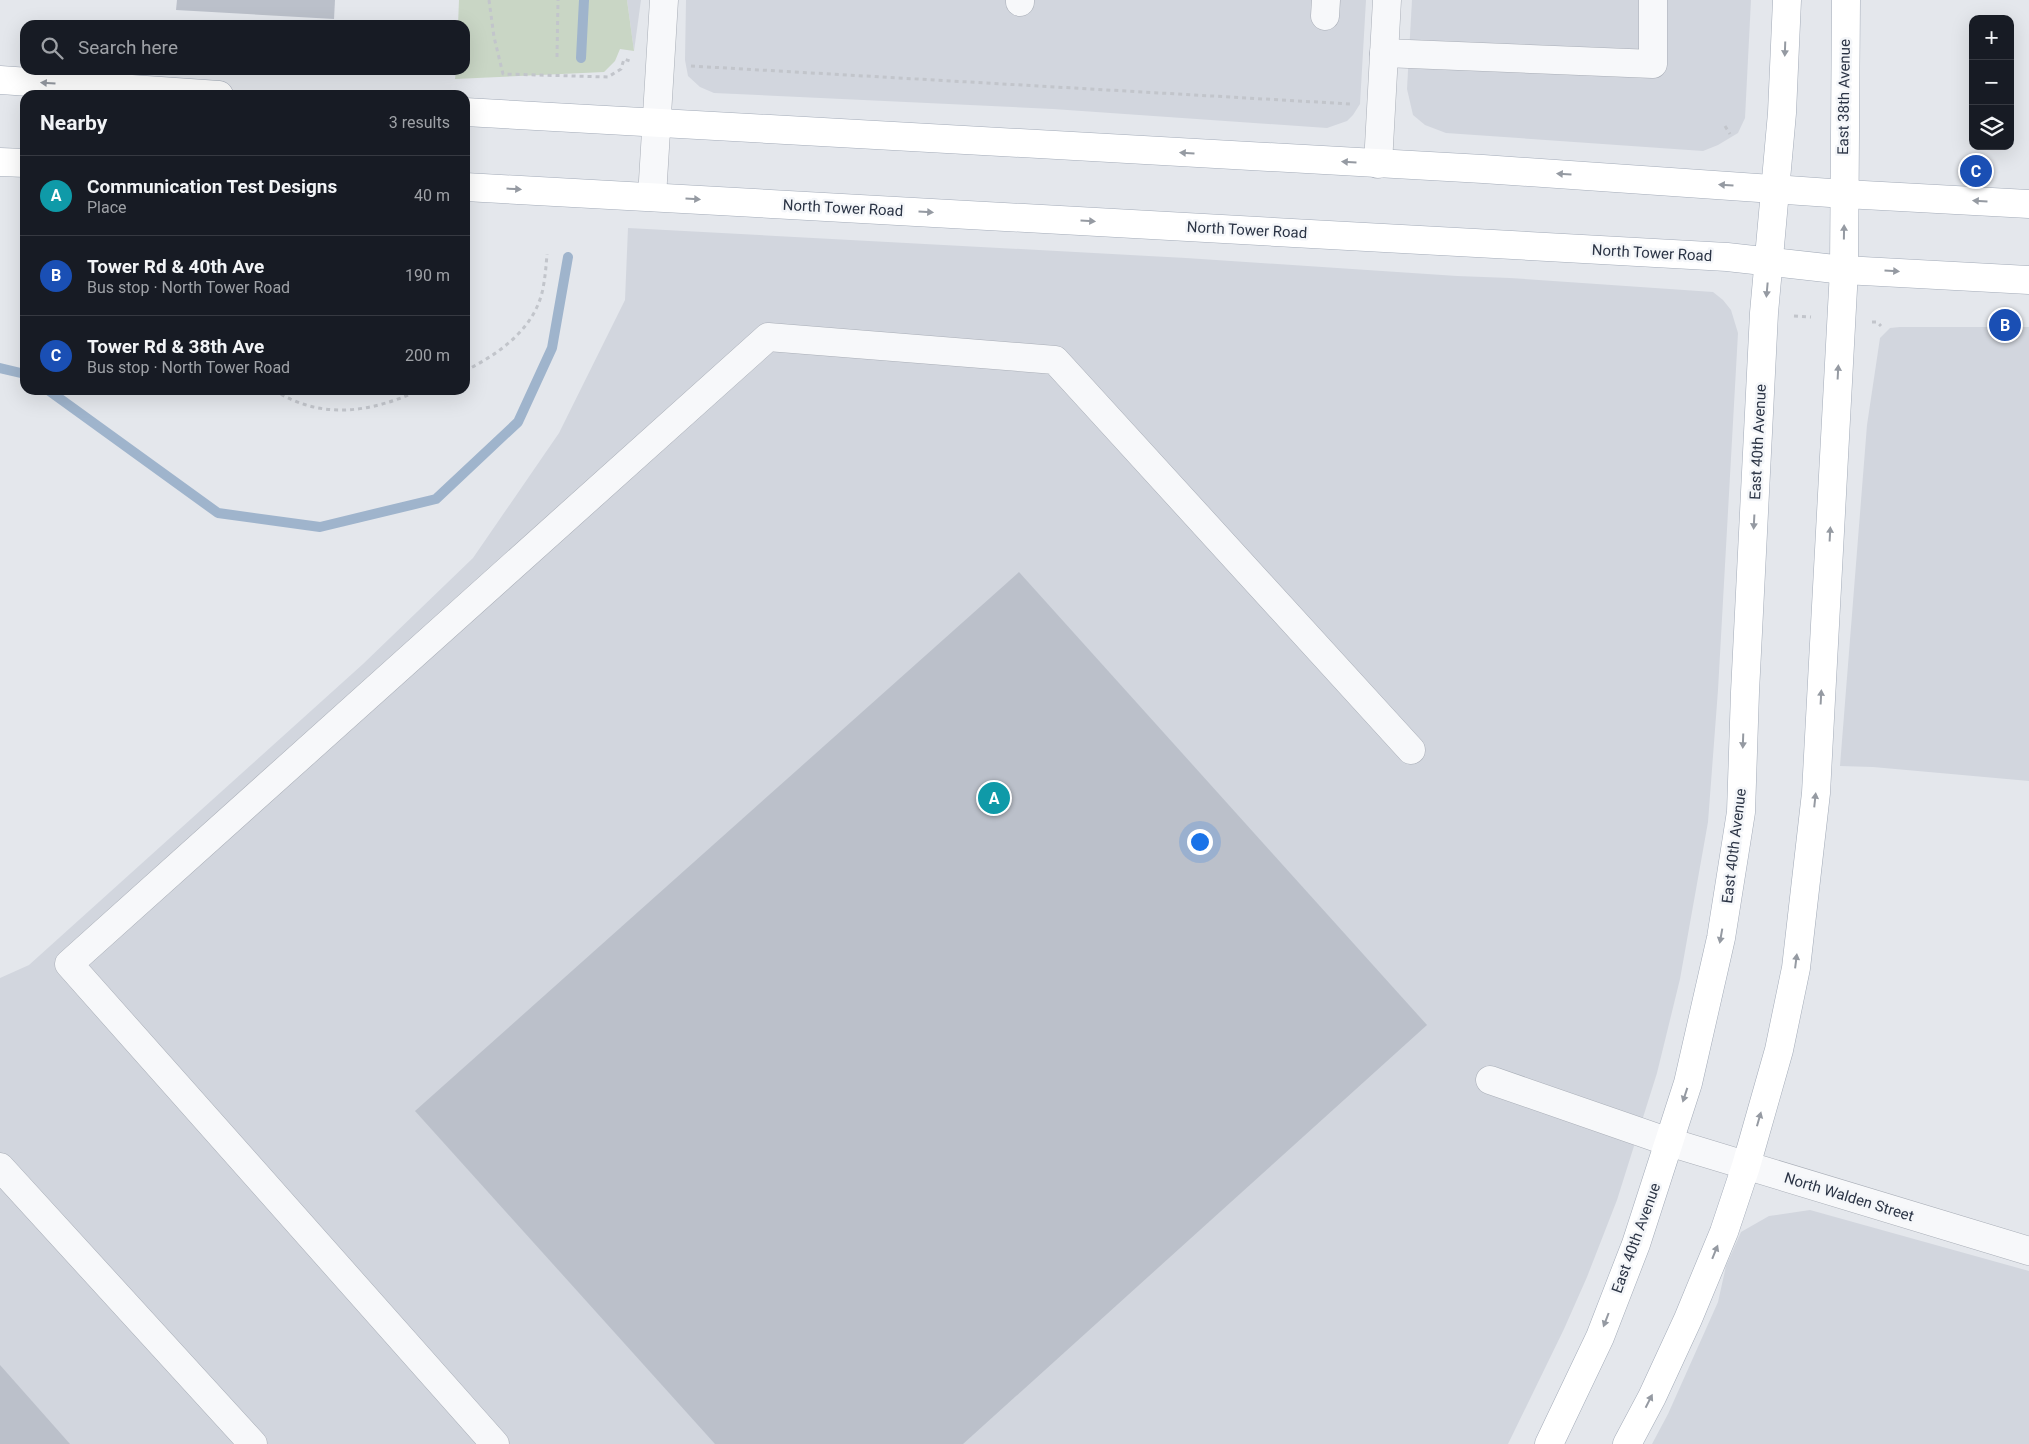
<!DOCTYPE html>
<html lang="en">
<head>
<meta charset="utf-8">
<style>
  body { margin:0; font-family:Roboto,sans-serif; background:#242831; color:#f1f3f6 }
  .controls { position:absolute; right:15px; top:15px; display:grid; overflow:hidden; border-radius:10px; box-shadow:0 5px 20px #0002 }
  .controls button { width:45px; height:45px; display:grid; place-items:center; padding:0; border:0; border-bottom:1px solid #363941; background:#171b24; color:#f1f3f6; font:25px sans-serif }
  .you { position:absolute; left:1199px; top:841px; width:18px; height:18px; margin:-12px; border:4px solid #fff; border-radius:50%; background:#1a73e8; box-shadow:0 0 0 8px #1a73e833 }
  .badge { display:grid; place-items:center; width:32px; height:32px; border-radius:50%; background:#d1495b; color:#fff; font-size:16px; font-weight:700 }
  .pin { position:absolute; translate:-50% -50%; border:2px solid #fff; box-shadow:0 1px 5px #0006 }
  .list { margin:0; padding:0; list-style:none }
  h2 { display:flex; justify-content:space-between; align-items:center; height:65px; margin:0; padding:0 20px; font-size:21px }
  h2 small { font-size:16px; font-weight:400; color:#9ea1a6 }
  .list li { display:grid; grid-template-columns:32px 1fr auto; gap:15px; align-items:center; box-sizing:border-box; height:80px; padding:0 20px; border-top:1px solid #363941 }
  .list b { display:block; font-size:19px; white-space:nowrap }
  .list p { margin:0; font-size:16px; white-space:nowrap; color:#9ea1a6 }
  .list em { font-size:16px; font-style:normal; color:#9ea1a6 }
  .icon { flex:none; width:28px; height:28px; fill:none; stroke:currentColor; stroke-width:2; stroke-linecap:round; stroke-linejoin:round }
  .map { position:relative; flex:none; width:2029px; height:1444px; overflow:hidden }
  .search { position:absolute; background:#171b24; box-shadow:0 5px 20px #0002; left:20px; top:20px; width:450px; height:55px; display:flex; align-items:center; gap:12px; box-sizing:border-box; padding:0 18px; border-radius:15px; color:#9ea1a6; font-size:19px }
  .panel { position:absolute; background:#171b24; box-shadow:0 5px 20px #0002; left:20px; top:90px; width:450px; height:305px; border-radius:15px }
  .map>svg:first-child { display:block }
</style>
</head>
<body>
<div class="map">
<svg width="2029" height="1444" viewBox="0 0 2029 1444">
  <rect width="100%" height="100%" fill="#e4e7ec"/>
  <g fill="#d2d6de">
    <polygon points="627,0 641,0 634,51"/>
    <polygon points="686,0 1366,0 1360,104 1353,115 1347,121 1327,128 1053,109 714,93 700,87 688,76 685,60"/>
    <polygon points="1412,0 1751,0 1745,118 1738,133 1718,145 1703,151 1446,133 1425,125 1413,115 1407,89"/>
    <polygon points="628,228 1186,258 1457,276 1510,278 1713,292 1723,300 1731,310 1738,333 1718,690 1708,822 1680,979 1657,1073 1617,1200 1587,1277 1564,1329 1508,1444 0,1444 0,978 29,965 363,664 473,558 559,433 625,300"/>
    <polygon points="1900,327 2029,327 2029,781 1873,767 1840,766 1867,425 1880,338 1890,328"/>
    <polygon points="1810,1210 2029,1271 2029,1444 1652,1444 1668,1414 1718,1302 1726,1266 1741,1232 1769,1216"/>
  </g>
  <polygon fill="#c9d6c5" points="459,0 627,0 634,51 620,49 615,61 604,72 455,79 456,70 465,70 465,25 458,25"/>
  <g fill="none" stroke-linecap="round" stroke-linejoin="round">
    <g stroke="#9fb4cc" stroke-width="10">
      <polyline points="581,58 584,0"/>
      <polyline points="0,368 25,374"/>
      <polyline points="48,390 218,513 320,527 436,499 518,422 552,348 568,257"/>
    </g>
  </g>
  <g fill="#bbc0ca">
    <polygon points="177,0 335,0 334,19 176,10"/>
    <polygon points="1019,572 1427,1025 963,1444 715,1444 415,1111"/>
    <polygon points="0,1365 70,1444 0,1444"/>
  </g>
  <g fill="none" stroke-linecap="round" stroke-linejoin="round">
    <g stroke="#a9aeb7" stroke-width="29">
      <g id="minor">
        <polyline points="1020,2 1020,0"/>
        <polyline points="1325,16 1326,0"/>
        <polyline points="1384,53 1653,64 1653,0"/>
        <polyline points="1378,164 1387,0"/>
        <polyline points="652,197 664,0"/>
        <polyline points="1490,1080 1669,1142 2029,1251"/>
        <polyline points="0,1167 253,1444"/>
        <polyline points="495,1444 69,964 768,337 1055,360 1411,750"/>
      </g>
    </g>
    <g stroke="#a3abb8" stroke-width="29">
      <g id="major">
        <polyline points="0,80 219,95"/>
        <polyline points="465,112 1483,169 1845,194 2029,204"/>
        <polyline points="0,162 25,163"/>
        <polyline points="465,187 1727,257 1844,270 2029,280"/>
        <polyline points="1549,1444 1600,1337 1636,1244 1688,1083 1721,938 1741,812 1745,692 1764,313 1782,113 1787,0"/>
        <polyline points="1627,1444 1652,1397 1688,1319 1724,1232 1746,1166 1779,1050 1796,968 1816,793 1844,270 1846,0"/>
      </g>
    </g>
    <g stroke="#c2c5cb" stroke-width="3" stroke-dasharray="4 4" stroke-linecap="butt">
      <polyline points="489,0 494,37 503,74 608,77 621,69 624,59 630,61"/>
      <polyline points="557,57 558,0"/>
      <polyline points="691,66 1351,104"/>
      <polyline points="1725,126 1730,134"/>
      <polyline points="1794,316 1811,317"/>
      <polyline points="1872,322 1877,322 1881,326"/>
      <path d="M465,371C498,354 532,331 542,293C545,280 546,267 547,254"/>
      <path d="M274,390C322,421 372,412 420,390"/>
    </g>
    <use href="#minor" stroke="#f7f8fa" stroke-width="28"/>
    <use href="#major" stroke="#fff" stroke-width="28"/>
  </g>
  <defs><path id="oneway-solid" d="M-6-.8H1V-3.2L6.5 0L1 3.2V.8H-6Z" transform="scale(1.25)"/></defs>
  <g fill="#959aa2">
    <use href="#oneway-solid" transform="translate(1785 49) rotate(92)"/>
    <use href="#oneway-solid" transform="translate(48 83) rotate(-176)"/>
    <use href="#oneway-solid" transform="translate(1187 153) rotate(-177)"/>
    <use href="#oneway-solid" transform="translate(1349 162) rotate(-177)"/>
    <use href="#oneway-solid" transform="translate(1564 174) rotate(-176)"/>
    <use href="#oneway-solid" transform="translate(1726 185) rotate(-176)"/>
    <use href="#oneway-solid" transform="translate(514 189) rotate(3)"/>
    <use href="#oneway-solid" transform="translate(693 199) rotate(3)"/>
    <use href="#oneway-solid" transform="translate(1980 201) rotate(-177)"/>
    <use href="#oneway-solid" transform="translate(926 212) rotate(3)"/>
    <use href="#oneway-solid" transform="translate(1088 221) rotate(3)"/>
    <use href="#oneway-solid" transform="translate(1844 232) rotate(-89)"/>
    <use href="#oneway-solid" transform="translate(1892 271) rotate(3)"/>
    <use href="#oneway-solid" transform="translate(1767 290) rotate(95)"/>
    <use href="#oneway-solid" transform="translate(1838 372) rotate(-87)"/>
    <use href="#oneway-solid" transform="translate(1754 522) rotate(93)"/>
    <use href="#oneway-solid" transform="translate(1830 534) rotate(-87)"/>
    <use href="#oneway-solid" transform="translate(1821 697) rotate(-87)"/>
    <use href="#oneway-solid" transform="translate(1743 741) rotate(92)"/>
    <use href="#oneway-solid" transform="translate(1815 800) rotate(-84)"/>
    <use href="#oneway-solid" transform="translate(1721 936) rotate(100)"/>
    <use href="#oneway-solid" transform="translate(1796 961) rotate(-83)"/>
    <use href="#oneway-solid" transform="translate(1685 1095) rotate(108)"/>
    <use href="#oneway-solid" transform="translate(1759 1119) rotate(-74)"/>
    <use href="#oneway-solid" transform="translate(1715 1252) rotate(-68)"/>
    <use href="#oneway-solid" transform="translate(1606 1320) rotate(111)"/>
    <use href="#oneway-solid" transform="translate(1649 1401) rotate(-63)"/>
  </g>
  <g text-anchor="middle" stroke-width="5" stroke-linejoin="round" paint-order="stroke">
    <g font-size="15" fill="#2b3445" stroke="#f4f6f9">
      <text transform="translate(1844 97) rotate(-89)" y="5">East 38th Avenue</text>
      <text transform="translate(843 208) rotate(3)" y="5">North Tower Road</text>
      <text transform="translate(1247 230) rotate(3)" y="5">North Tower Road</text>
      <text transform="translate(1652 253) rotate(3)" y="5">North Tower Road</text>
      <text transform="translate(1758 442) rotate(-87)" y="5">East 40th Avenue</text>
      <text transform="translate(1734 846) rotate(-83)" y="5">East 40th Avenue</text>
      <text transform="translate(1849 1197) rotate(17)" y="5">North Walden Street</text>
      <text transform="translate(1636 1238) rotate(-70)" y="5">East 40th Avenue</text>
    </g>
  </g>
</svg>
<div class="controls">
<button>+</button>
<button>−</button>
<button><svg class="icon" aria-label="layers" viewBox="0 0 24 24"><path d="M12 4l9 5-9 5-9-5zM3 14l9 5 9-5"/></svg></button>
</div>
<div class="you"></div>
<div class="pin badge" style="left:994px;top:798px;background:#0f9aa8">A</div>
<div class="pin badge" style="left:2005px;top:325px;background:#1a4fb4">B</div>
<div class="pin badge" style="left:1976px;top:171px;background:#1a4fb4">C</div>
<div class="search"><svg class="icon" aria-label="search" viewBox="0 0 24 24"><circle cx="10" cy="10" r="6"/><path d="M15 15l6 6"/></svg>Search here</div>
<section class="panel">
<h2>Nearby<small>3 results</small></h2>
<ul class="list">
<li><span class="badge" style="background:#0f9aa8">A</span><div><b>Communication Test Designs</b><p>Place</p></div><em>40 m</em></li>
<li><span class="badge" style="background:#1a4fb4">B</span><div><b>Tower Rd &amp; 40th Ave</b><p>Bus stop · North Tower Road</p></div><em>190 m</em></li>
<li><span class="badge" style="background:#1a4fb4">C</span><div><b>Tower Rd &amp; 38th Ave</b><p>Bus stop · North Tower Road</p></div><em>200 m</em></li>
</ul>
</section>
</div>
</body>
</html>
